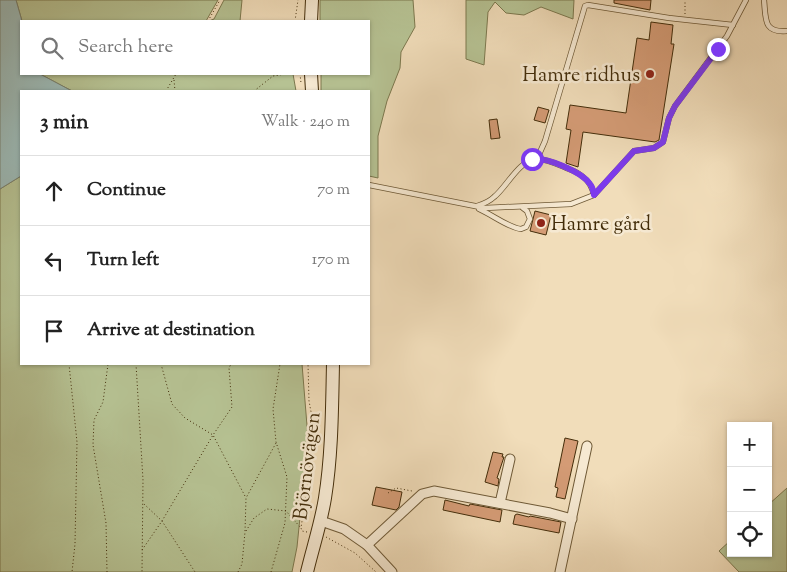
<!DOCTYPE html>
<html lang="en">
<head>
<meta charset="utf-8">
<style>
  body { margin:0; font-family:"Sorts Mill Goudy",serif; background:#f2f2f2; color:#222 }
  .controls { position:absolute; right:15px; bottom:15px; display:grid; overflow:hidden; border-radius:0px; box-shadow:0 1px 4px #0004 }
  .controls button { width:45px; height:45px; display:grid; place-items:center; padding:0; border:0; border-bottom:1px solid #e0e0e0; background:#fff; color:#222; font:25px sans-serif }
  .stop { position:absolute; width:15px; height:15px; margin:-11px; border:4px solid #7c3aed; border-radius:50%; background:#fff }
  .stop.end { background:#7c3aed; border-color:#fff; box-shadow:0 1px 5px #0008 }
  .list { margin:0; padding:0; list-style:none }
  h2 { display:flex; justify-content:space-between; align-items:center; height:65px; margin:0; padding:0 20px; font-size:21px }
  h2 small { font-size:16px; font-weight:400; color:#767676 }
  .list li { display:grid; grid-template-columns:32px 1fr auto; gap:15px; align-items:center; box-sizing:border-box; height:70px; padding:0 20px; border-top:1px solid #e0e0e0 }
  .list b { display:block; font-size:19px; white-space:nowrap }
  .list em { font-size:16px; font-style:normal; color:#767676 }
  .icon { flex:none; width:28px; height:28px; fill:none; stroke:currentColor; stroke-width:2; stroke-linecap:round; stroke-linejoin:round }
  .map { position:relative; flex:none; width:787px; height:572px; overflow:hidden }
  .search { position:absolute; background:#fff; box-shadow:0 1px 4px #0004; left:20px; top:20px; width:350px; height:55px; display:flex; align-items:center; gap:12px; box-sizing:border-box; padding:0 18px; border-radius:0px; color:#767676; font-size:19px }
  .panel { position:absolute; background:#fff; box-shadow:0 1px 4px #0004; left:20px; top:90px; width:350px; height:275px; border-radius:0px }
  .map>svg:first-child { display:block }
</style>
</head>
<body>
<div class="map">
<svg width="787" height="572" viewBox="0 0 787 572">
  <rect width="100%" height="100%" fill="#f1ddba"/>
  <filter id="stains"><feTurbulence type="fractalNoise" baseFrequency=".004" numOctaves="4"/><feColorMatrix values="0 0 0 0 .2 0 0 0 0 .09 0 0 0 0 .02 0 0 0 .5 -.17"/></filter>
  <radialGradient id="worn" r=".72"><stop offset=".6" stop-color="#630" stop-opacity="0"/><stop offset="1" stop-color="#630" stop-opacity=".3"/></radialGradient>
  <g fill="#b6c293" stroke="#7c784e">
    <polygon points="16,0 218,0 206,21 22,21"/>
    <polygon points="224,0 242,0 240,21 209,21 214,19"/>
    <polygon points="320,0 413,0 415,27 401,52 400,68 387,101 378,136 378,178 369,176 369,91 321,91 321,74 369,74 369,21 320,21"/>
    <polygon points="466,0 574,0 573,19 541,7 524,15 506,13 495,2 488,12 484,65 466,59"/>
    <polygon points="40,74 293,74 296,91 72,91"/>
    <polygon points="21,176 21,364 302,364 308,438 297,547 292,572 0,572 0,189"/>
    <polygon points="787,488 787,572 739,572 719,551 731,540 731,553 768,553 768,505"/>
  </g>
  <polygon fill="#9cbab7" stroke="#788272" points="0,0 16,0 22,21 21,74 40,74 72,91 21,91 21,176 0,189"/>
  <g fill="#d49b75" stroke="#432d0a">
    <polygon points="614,0 651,0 650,10 614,3"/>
    <polygon points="651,22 673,25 671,44 674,44 659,140 655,142 583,132 578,167 566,163 571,130 566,129 570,105 626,113 637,38 649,40"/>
    <polygon points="538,107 549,110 545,123 534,120"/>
    <polygon points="497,119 500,138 491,139 489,120"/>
    <polygon points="535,211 551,215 546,235 530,231"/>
    <polygon points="565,438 578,441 565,499 556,497 558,488 555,487"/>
    <polygon points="493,452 503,454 502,457 504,457 497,478 499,479 498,486 485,482"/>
    <polygon points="376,487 402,492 399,507 396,510 372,505"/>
    <polygon points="445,500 469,506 470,504 502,510 500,522 443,510"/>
    <polygon points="517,514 529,517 530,516 561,522 559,533 513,524 515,515"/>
  </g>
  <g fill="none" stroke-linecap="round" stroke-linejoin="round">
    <g stroke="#6e5936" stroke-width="6">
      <g id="service">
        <path d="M764,0C766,19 763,33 787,31"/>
        <polyline points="537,159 545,141 585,6 588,5 669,18 733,25"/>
        <polyline points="369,185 485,208 571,204 594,195 634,151 654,148 663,142 669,118 675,106 727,36 746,0"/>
        <path d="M477,206C483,204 489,202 494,197C506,188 519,160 536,159C546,158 559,165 569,169C582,174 591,181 594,195"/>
        <path d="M479,209C491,214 511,229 521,229L526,227L530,219L527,211L523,208"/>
      </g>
    </g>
    <g stroke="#6e5936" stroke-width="11">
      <g id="minor">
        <polyline points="500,503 510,459"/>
        <polyline points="321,521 344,529 367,545 392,572"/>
        <polyline points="367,545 422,494 434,491 550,513 572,519"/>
        <polyline points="560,572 587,446"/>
      </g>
    </g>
    <g stroke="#432d0a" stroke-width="14">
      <g id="secondary">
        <polyline points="311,21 312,0"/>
        <polyline points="311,74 312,91"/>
        <path d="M307,572C313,547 321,523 325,498C332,454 332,408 333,364"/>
      </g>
    </g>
    <g stroke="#432d0a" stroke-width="1" stroke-dasharray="1 2.5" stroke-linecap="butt">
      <polyline points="685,14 685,0"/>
      <polyline points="208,21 220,0"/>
      <polyline points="295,21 298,0"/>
      <polyline points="300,74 301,83"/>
      <polyline points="174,80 175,91"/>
      <polyline points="166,91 176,74"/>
      <polyline points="254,91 273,76 285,74"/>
      <polyline points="69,364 77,442 75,544 72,572"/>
      <polyline points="136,364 143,480 142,572"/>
      <polyline points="161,364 172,404 185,418 213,435 246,498"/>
      <polyline points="388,493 396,488 412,491"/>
      <polyline points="144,504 162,521 195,572"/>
      <polyline points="246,531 254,518 267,509 286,511 301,528"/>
      <polyline points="307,532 302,531 301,528 315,433 309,401 308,364"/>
      <polyline points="326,537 355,553 376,572"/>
      <polyline points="142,550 162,521 213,435 232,407 229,368 231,364"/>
      <polyline points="107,572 106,523 93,445 94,420 103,402 108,364"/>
      <polyline points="238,572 242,564 245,532 246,498 276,443"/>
      <polyline points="271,572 285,523 287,477 276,442 273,409 280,364"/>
    </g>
    <use href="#service" stroke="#f6e9d2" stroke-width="4.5"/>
    <use href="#minor" stroke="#f6e9d2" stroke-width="9"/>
    <use href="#secondary" stroke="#f6e9d2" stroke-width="12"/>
  </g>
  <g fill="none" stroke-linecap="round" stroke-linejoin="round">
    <path stroke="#7c3aed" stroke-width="6" d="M532,159C547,157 582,172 590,184C593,187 593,191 594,195L634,151L654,148L663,142L669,118L675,106L718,49"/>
  </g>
  <g fill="#8f2418" stroke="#f6e9d2" stroke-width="2">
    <circle cx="650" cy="74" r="5"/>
    <circle cx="541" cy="223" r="5"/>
  </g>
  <g text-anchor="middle" stroke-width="5" stroke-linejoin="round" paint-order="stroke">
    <g font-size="20" fill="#432d0a" stroke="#f6e9d2" text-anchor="end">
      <text x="640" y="81">Hamre ridhus</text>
      <text x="551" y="230" text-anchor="start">Hamre gård</text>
    </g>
    <g font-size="20" fill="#432d0a" stroke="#f6e9d2">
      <text transform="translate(306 466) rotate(-83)" y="7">Björnövägen</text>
    </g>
  </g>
  <rect width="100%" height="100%" filter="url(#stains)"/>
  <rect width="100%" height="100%" fill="url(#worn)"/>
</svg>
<div class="controls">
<button>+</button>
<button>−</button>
<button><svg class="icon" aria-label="locate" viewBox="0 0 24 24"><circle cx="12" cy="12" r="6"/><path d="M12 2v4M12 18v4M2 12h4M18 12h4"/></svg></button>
</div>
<div class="stop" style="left:532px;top:159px"></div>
<div class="stop end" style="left:718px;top:49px"></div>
<div class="search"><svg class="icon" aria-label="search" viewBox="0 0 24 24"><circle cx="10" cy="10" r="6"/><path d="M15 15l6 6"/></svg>Search here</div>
<section class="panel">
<h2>3 min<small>Walk · 240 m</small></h2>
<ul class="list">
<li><svg class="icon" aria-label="ahead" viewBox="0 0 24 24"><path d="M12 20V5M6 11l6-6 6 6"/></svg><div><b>Continue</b></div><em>70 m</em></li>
<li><svg class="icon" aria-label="left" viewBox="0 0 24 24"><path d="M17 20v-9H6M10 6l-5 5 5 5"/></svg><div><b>Turn left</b></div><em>170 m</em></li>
<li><svg class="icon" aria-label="arrive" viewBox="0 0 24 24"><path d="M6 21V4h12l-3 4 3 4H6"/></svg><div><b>Arrive at destination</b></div></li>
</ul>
</section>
</div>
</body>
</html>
